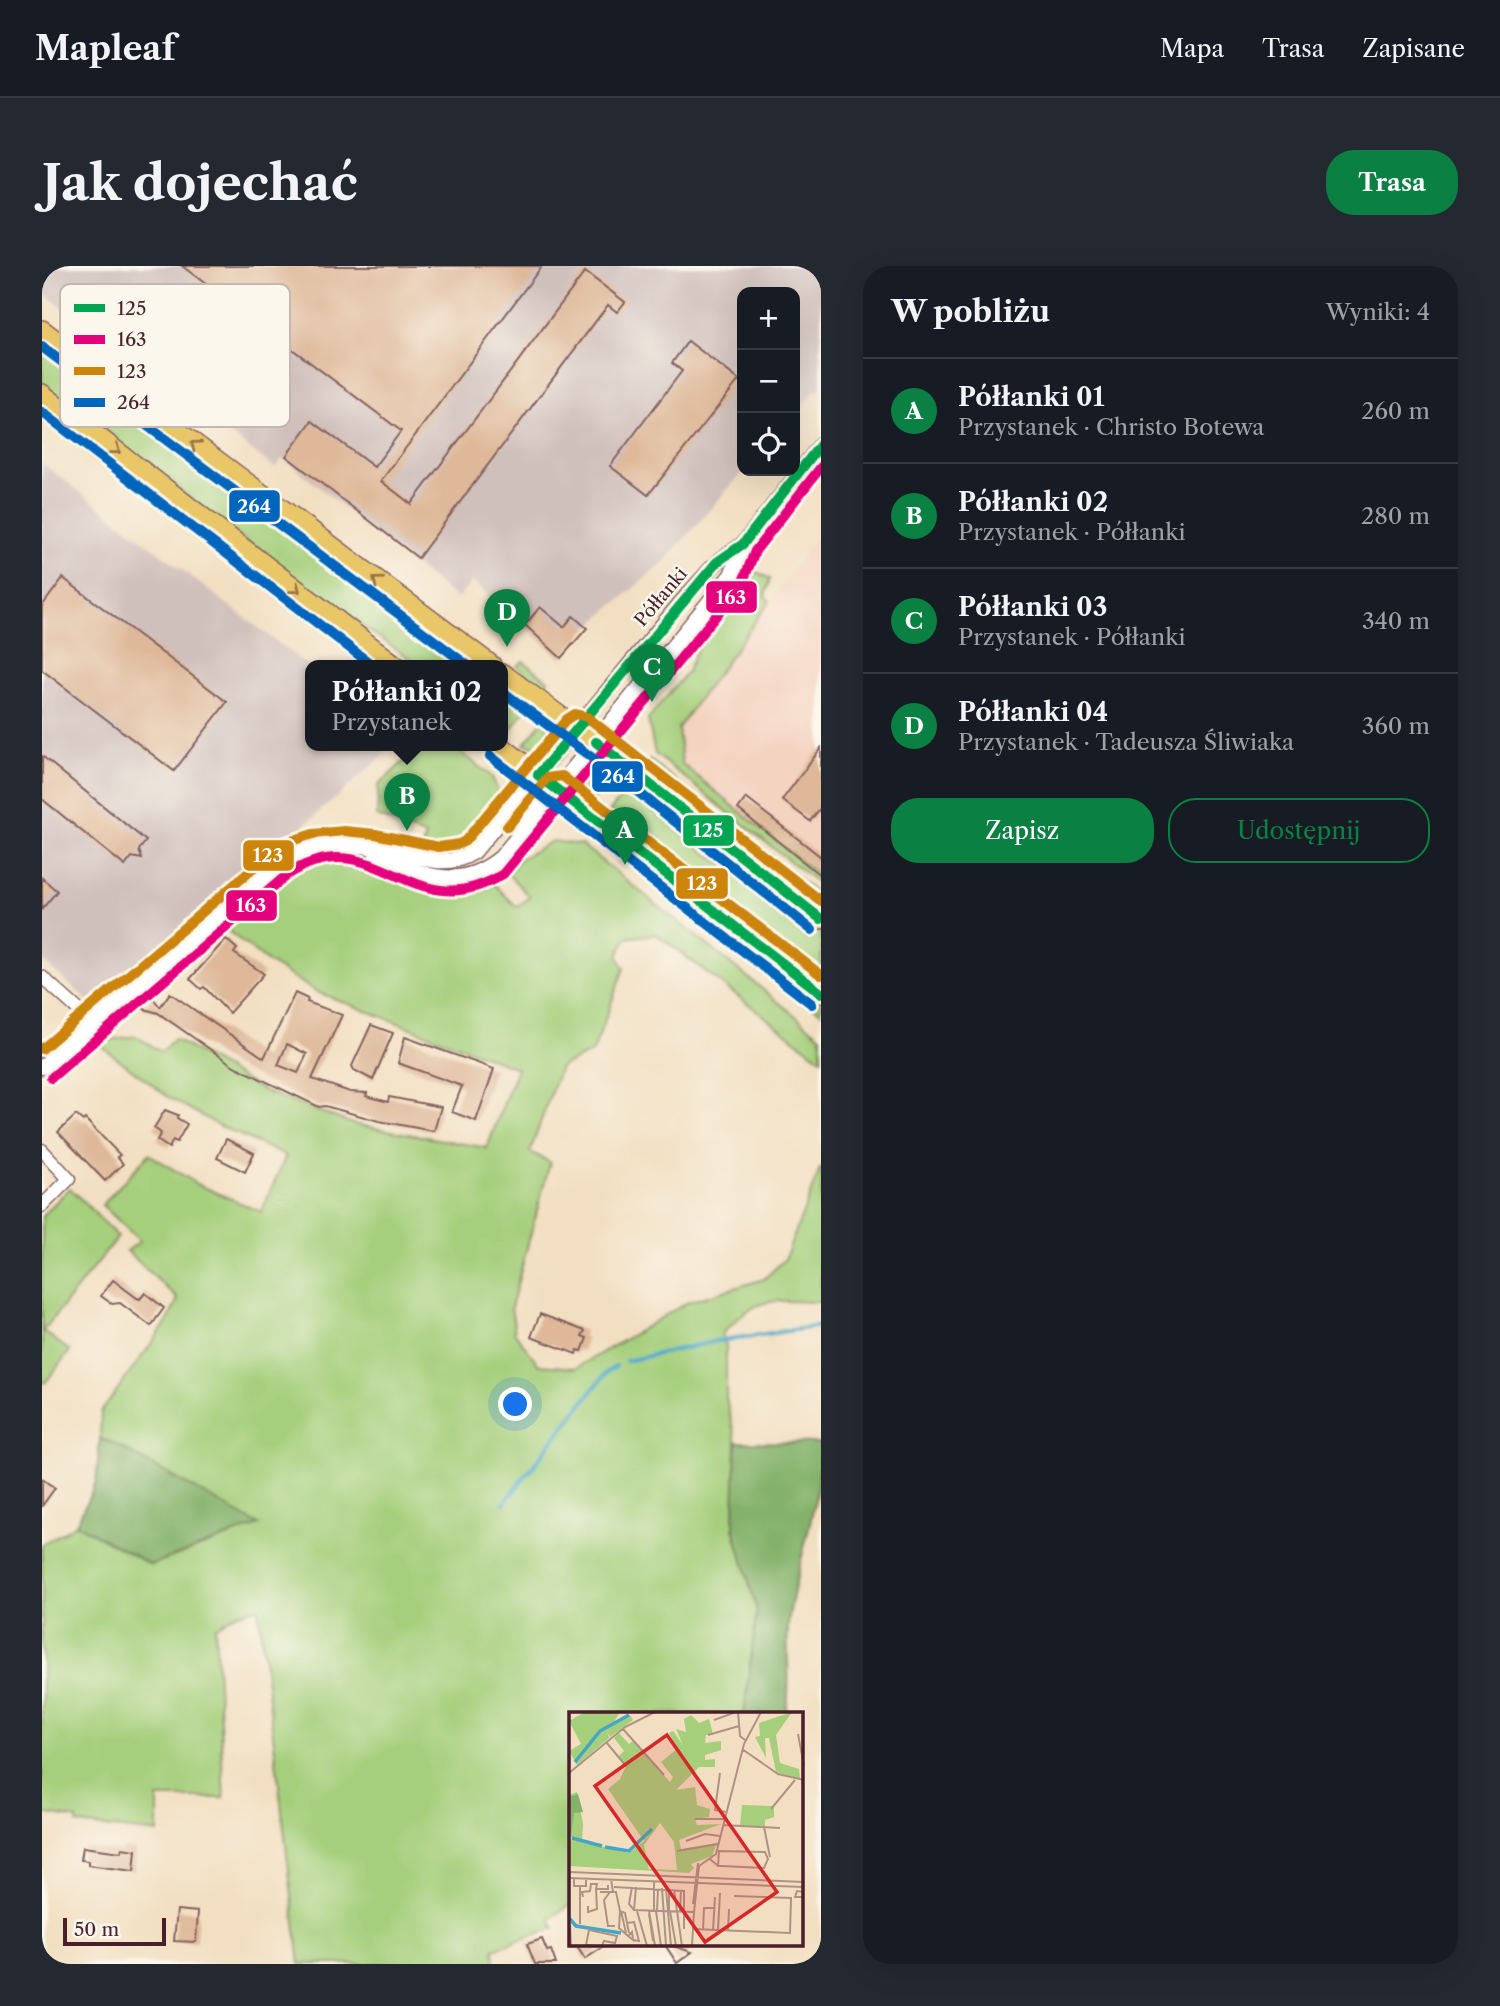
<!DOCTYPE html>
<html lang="pl">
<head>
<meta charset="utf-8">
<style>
  body { margin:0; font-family:"Libre Caslon Text",serif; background:#242831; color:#f1f3f6 }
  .controls { position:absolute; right:21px; top:21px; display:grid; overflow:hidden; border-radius:14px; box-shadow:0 7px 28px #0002 }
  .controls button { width:63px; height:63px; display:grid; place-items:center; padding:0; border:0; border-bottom:2px solid #363941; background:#171b24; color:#f1f3f6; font:35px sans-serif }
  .scale { position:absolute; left:21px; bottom:18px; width:103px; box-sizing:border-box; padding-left:7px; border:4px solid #4a1f2b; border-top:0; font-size:19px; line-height:24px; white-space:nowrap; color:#4a1f2b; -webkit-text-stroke:5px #fbf7ec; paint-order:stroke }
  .you { position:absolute; left:474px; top:1139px; width:24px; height:24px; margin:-18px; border:5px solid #fff; border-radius:50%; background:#1a73e8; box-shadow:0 0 0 10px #1a73e833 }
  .badge { display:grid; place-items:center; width:46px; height:46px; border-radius:50%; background:#0b8043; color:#fff; font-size:23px; font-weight:700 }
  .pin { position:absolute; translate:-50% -58px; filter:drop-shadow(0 2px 4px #0008) }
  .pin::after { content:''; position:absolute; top:37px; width:24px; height:21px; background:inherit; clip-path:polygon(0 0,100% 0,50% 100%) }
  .popup { position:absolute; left:263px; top:394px; width:203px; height:91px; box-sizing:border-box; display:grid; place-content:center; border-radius:14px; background:#171b24; filter:drop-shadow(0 2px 5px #0005); font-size:23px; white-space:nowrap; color:#9ea1a6 }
  .popup b { font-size:26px; color:#f1f3f6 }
  .popup::after { content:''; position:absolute; left:50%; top:100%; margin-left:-14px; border:14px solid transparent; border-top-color:#171b24 }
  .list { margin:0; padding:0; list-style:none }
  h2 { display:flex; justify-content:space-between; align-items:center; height:91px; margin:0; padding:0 28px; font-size:30px }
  h2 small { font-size:23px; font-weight:400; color:#9ea1a6 }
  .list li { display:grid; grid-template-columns:46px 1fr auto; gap:21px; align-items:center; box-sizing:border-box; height:105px; padding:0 28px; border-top:2px solid #363941 }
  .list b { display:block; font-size:26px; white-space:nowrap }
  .list p { margin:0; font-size:23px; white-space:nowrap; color:#9ea1a6 }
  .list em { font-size:23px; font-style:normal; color:#9ea1a6 }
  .actions { display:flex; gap:14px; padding:21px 28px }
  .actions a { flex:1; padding:16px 0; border:2px solid #0b8043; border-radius:28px; text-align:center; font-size:24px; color:#0b8043 }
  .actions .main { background:#0b8043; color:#fff }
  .icon { flex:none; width:38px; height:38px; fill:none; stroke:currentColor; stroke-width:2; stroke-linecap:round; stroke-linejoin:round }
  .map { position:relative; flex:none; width:779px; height:1698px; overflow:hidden; border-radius:28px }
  header { display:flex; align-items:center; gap:42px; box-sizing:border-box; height:98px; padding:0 35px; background:#171b24; border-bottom:2px solid #363941 }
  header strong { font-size:33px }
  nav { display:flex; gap:38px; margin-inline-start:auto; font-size:24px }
  .intro { display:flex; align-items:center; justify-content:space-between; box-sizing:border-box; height:168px; padding:0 42px }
  h1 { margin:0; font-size:49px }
  .button { padding:18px 32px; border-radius:28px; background:#0b8043; color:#fff; font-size:24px; font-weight:700 }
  main { display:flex; gap:42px; padding:0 42px }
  aside { flex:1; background:#171b24; border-radius:28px; box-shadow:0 7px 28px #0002 }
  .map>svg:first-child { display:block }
</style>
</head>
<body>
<header>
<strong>Mapleaf</strong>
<nav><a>Mapa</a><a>Trasa</a><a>Zapisane</a></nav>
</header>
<div class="intro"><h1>Jak dojechać</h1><a class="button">Trasa</a></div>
<main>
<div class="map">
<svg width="779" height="1698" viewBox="0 0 779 1698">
  <rect width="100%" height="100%" fill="#fbf7ec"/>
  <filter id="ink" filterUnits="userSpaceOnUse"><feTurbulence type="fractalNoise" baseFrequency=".0143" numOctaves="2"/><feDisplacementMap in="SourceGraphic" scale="14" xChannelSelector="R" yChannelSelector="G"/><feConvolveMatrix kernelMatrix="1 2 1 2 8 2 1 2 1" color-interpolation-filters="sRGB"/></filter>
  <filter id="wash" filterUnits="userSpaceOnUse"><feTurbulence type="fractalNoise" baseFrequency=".00686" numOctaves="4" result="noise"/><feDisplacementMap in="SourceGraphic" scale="28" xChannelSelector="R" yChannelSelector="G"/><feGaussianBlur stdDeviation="1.57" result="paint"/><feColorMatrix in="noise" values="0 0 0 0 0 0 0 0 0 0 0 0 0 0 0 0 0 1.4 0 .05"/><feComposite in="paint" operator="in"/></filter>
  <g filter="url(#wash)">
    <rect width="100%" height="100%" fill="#f2dfc1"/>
    <polygon fill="#f4d3c0" points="779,265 779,617 640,498 636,462"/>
    <g fill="#d0c0bc">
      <polygon points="0,0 779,0 779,123 774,123 753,147 753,26 700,26 702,205 621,297 545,362 519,392 430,315 415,333 241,192 233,202 0,26"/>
      <polygon points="0,197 269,402 269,479 346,479 340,491 116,688 63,731 48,736 0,694"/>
    </g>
    <g fill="#a5cf7b" stroke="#787753" stroke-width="2">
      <polygon points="0,79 430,399 378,399 277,331 0,118"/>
      <polygon points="715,306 728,313 723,331 728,335 636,462 640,498 779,612 779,620 613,488 606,453 645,406 665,359 701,314"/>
      <polygon points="481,395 506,414 500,423 475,400"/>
      <polygon points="461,422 486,441 466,467 461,463"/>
      <polygon points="502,453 509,467 507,477 499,482 482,478"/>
      <path d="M379,479H410L450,511L455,523V536L461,541C436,572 424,595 381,579L384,570L335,550L336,520Z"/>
      <polygon points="608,494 779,631 779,639 603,500"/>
      <polygon points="548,507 568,512 548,539 538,523 539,514"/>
      <polygon points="585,524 698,613 779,668 779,717 563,551"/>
      <path d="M510,575L540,579L779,770V793L614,668L584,672L576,690L582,702L551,786L518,801L488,886L508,896L469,1041L473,1067L497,1099L534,1102L646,1036L722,1013L743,993L779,900V1036C728,1035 717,1028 680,1068L684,1079V1132L694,1176L692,1262L715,1345L702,1448H529V1638L508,1653L512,1662L452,1683L453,1698H258L216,1341L194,1348L173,1361L182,1532H116V1567L35,1558V1553L0,1547V1279L34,1258L109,1299L69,1176L58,1173L59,1146L126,1055L136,1033L85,985L98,975L60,939L107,888L155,918L219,946L244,890L178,860L126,831L54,776L94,770L119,786L132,773L224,826L311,858L445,882L475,802L275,726L227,697L181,661C208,638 238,606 272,595C335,575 392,652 452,618L475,641L488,631L466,608L478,593Z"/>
      <polygon points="628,624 642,632 779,736 779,746 655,650 625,632"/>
      <polygon points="28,922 76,971 1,1065 28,1085 3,1117 0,1115 0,950"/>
    </g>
    <g fill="#84b26b" stroke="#67684b" stroke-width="2">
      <polygon points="58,1173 69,1176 217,1259 109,1299 34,1258 54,1217"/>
      <path d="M694,1176L779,1177C779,1236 756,1293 747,1351C742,1383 751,1416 743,1448H702L715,1345L692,1262Z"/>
    </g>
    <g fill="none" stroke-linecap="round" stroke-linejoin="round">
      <g stroke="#45a6c5" stroke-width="4.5">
        <polyline points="584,1095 675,1075 779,1060"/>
        <polyline points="462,1237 565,1106 574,1100"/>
      </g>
    </g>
    <g id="blocks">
      <g fill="#deb898" fill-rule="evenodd">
        <polygon points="140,0 500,0 339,215 369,238 543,6 583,36 575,46 566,39 376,292 244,190 270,155 332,201 359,165"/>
        <polygon points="646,75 697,114 606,229 568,200 640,105 630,97"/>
        <polygon points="21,312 185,436 132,505 0,404 0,340"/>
        <polygon points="498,341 522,361 531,350 545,362 519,392 483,359"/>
        <polygon points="779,482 779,541 768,555 740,534"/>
        <polygon points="0,490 104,575 97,584 100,593 90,591 83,600 0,533"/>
        <polygon points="704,532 779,591 779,610 696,543"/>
        <polygon points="0,612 15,625 0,643"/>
        <polygon points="184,673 195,683 192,687 222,708 187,747 162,721 159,723 148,713"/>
        <path d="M128,727L222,792L253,727L266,733L265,736L300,749L270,813L308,826L325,827L324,830L346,836L347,831L399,841L392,865L337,855L283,840L277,841L192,800L116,747L99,742L111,732L118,741ZM245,778L265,788L256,807L236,799Z"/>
        <polygon points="329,759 351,767 331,814 312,804 310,800"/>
        <polygon points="363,771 452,803 434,855 410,846 420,820 356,797"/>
        <polygon points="123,844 136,849 135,852 145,858 135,876 131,874 127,882 115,874 119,867 112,862"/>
        <polygon points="34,849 41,855 43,853 78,889 75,891 81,898 63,915 16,866"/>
        <polygon points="184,873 212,887 203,906 175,892"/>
        <polygon points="71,1014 95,1032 98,1033 103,1027 122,1042 109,1060 78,1037 70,1038 59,1030"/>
        <polygon points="498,1048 543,1065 540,1070 545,1072 540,1085 535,1084 534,1088 489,1071"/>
        <polygon points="0,1213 13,1222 0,1240"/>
        <polygon points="41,1581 79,1586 80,1582 94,1584 92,1605 46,1599 46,1595 39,1594"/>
        <polygon points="135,1644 156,1646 154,1676 132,1675"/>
        <polygon points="500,1673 505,1685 509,1684 514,1698 493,1698 485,1678"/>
        <polygon points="534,1679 564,1679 543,1693"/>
        <polygon points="623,1679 628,1679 650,1686 635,1697"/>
      </g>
    </g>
  </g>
  <g filter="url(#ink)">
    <use href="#blocks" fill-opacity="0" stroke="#856260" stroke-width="2"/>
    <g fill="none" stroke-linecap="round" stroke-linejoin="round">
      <g stroke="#856260" stroke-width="15">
        <g id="minor">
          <polyline points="0,711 51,757"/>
          <polyline points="0,884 27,913 0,940"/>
        </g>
      </g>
      <g stroke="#856260" stroke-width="17">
        <g id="tertiary">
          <path d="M334,587C379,609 416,627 459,591L689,309L701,278L779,178"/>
          <path d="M0,801L247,590C283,573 321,578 359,587C387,594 406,602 432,586L637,339L675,296L701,278"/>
        </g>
      </g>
      <g stroke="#856260" stroke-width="22">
        <g id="primary">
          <polyline points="0,64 449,399"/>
          <polyline points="0,128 353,399"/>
          <polyline points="461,408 600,511 779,653"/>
          <polyline points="457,479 779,727"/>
        </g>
      </g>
      <use href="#minor" stroke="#fff" stroke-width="12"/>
      <use href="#tertiary" stroke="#fff" stroke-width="14"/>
      <use href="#primary" stroke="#e9c769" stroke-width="19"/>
      <g stroke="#fbf7ec" stroke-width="16">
        <g id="bus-1">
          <polyline points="554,476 779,653"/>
          <polyline points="496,509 675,296 701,278 779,178"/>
          <polyline points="496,509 779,727"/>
        </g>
      </g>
      <g stroke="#fbf7ec" stroke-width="16">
        <path id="bus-2" d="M9,812L246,608C335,552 369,665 461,608L700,318L713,285L779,201"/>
      </g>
      <g stroke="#fbf7ec" stroke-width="16">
        <g id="bus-3">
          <polyline points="465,561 505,512 520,510 779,709"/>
          <polyline points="0,783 240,578 271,568 302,565 333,568 397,581 417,578 423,575 525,453 533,448 545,451 779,635"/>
        </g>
      </g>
      <g stroke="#fbf7ec" stroke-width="16">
        <g id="bus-4">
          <polyline points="0,81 425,399"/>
          <polyline points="0,146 330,399"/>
          <polyline points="461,426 591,522 770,664"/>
          <polyline points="448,490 770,738"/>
        </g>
      </g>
      <use href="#bus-1" stroke="#00a651" stroke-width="10"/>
      <use href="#bus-2" stroke="#e5007d" stroke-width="10"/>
      <use href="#bus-3" stroke="#cc840b" stroke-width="10"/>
      <use href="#bus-4" stroke="#0065bd" stroke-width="10"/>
    </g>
    <defs><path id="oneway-chevron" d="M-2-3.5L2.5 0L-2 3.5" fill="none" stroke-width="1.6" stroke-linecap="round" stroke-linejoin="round" transform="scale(1.75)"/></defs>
    <g stroke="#9a734a">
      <use href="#oneway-chevron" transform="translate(153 179) rotate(-143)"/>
      <use href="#oneway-chevron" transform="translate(74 184) rotate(38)"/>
      <use href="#oneway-chevron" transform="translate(335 315) rotate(-143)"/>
      <use href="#oneway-chevron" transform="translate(254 323) rotate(38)"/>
    </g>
  </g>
  <g text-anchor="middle" stroke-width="5" stroke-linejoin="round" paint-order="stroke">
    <g font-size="18" fill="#4a1f2b" stroke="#fbf7ec">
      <text transform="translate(619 331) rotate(-50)" y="6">Półłanki</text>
    </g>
  </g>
  <g transform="translate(527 1446)">
    <rect width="234" height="234" fill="#f2dfc1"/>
    <path d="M16,0H51L45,10L61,3L64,8L41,25L38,20L40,26L8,53L0,39L12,32L0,9ZM223,0L207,23L211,51L230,57L231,67L207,60L200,26H196L197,46L186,25L191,24L190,11ZM122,3L130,11L140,7L144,22L137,23L136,31L152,29V38L136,43V48L146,47V55H130L107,78L126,75L128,93L141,97L140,105L126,107L128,113L152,112L110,128L112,137L148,131L143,144L122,152L125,156L120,161L0,154V127L60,141L75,129L39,77L51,67L57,54L49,45L55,39L45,26L50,21L60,32L64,29L101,70L104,65L92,50L108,37L100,21L104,19L114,33L107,17L117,20L115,7ZM91,111L105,130L108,158L80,157L75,133ZM8,80L14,112L13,128L0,125V83ZM173,93L205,94V105L196,108V114H171Z" fill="#a5cf7b" fill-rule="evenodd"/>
    <path d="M9,82L14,100L5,101L2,124L0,85Z" fill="#84b26b"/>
    <path fill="none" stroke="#45a6c5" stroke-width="3.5" d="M6,50L31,19L60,3M3,126L33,134M36,135L60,139L83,117M0,206L7,214L52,221"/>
    <path fill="none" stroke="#af9285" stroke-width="2" d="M169,0L171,24L176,28M145,8L167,0M54,17L95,63M229,22L235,54M139,23L170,14M37,30L57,54M173,37L209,62L235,68M0,61L56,15L86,0M151,61L146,98L157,100M202,97L226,68M126,107H156M154,113L211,116M195,115L201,145M117,129L136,122L151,124M108,139L149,132M141,147L148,153L149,154H153L195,156L199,147L196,140L150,139L149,154M0,160L235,170M0,166L235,175M5,166V174H17V168M11,174V212M45,175L115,179V217M63,175L60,192L65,198M67,175L65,198L125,200M93,176L97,234M97,177L102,234M105,178L113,234M31,180H44L42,167M41,180L35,188L39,214H46M44,180H47L51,199L50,216L59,224L64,228L63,220L59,224M235,180L228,179L226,185H235M14,185L13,180L21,179L22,172H28L27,177M124,192L129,151M19,194V200L28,197L27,177H39V173M51,199L56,201L60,221M52,199L57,221M68,199L78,234M80,199L86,234M85,199V170M87,199L92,234M88,199L89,177M100,199V177M101,199L107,234M111,199L112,178M125,200L130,154L147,142L175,32L192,0M80,202L84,229M58,211L65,210L70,229L64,228M1,213L2,234M124,217L221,221L222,186L165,184M134,218L135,196H145M144,218L146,185M149,218L151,181M159,219L160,197M27,234L17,233L20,218L48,224L46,231L35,229L33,234M123,234L125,200"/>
    <path fill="#d62828" fill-opacity="0.15" stroke="#d62828" stroke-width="3.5" d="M98,23L208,180L136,230L26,74Z"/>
    <rect width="234" height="234" fill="none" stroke="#4a1f2b" stroke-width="3.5"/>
  </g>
  <rect x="18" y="18" width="230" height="143" rx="10" fill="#fbf7ec" stroke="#c6b6b2" stroke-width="2"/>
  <rect x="32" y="38" width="31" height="8" fill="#00a651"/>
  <rect x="32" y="69" width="31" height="9" fill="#e5007d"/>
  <rect x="32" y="101" width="31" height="8" fill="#cc840b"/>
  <rect x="32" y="132" width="31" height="9" fill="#0065bd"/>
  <g font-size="19" fill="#4a1f2b">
    <text x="75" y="49">125</text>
    <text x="75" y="80">163</text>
    <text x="75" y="112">123</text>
    <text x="75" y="143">264</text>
  </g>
  <g stroke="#fbf7ec" stroke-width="2.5">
    <rect x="186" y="223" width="53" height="34" rx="7" fill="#0065bd"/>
    <rect x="663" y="314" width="53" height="34" rx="7" fill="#e5007d"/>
    <rect x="549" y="494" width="53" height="33" rx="7" fill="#0065bd"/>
    <rect x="640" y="548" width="53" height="33" rx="7" fill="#00a651"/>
    <rect x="200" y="573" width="53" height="33" rx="7" fill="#cc840b"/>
    <rect x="633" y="601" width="54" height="33" rx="7" fill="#cc840b"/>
    <rect x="183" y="623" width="53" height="33" rx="7" fill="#e5007d"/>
  </g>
  <g font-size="19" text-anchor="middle" font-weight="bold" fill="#fff">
    <text x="212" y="247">264</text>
    <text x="689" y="338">163</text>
    <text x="576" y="517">264</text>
    <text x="666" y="571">125</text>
    <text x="226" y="596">123</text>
    <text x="660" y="624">123</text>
    <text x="209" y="646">163</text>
  </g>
</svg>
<div class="controls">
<button>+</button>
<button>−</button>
<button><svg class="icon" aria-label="locate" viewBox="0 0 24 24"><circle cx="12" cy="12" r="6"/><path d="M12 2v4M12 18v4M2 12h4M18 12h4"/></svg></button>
</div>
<div class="scale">50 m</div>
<div class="you"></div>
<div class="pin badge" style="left:583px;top:599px">A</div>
<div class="pin badge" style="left:365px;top:565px">B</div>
<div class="popup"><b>Półłanki 02</b>Przystanek</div>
<div class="pin badge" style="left:610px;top:436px">C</div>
<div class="pin badge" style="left:465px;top:381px">D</div>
</div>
<aside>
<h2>W pobliżu<small>Wyniki: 4</small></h2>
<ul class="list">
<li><span class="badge">A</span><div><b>Półłanki 01</b><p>Przystanek · Christo Botewa</p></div><em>260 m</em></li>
<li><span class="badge">B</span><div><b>Półłanki 02</b><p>Przystanek · Półłanki</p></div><em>280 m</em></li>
<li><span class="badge">C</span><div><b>Półłanki 03</b><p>Przystanek · Półłanki</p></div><em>340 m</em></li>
<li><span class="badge">D</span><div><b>Półłanki 04</b><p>Przystanek · Tadeusza Śliwiaka</p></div><em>360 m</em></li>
</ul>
<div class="actions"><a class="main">Zapisz</a><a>Udostępnij</a></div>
</aside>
</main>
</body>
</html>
